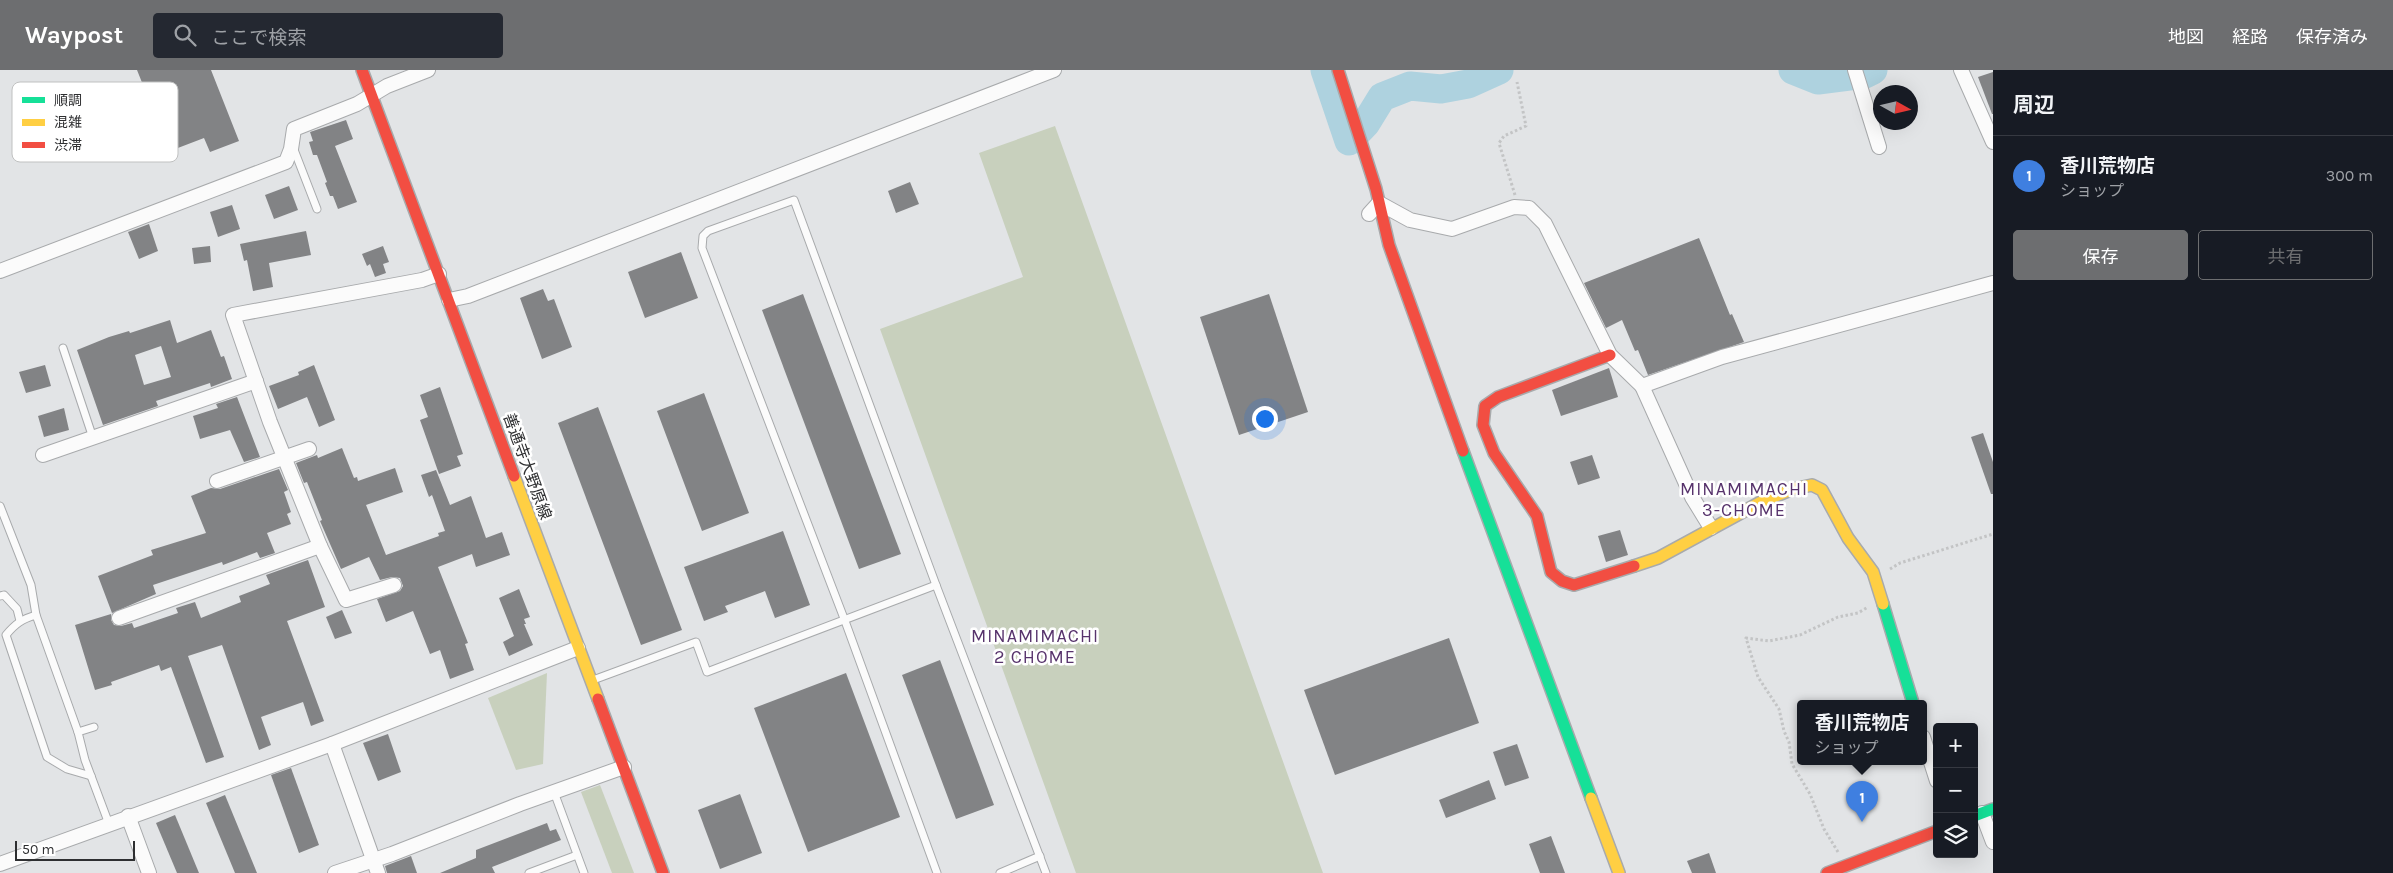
<!DOCTYPE html>
<html lang="ja">
<head>
<meta charset="utf-8">
<style>
  body { margin:0; font-family:Karla,"Noto Sans JP",sans-serif; background:#242831; color:#f1f3f6 }
  .controls { position:absolute; right:15px; bottom:15px; display:grid; overflow:hidden; border-radius:5px; box-shadow:0 5px 20px #0002 }
  .controls button { width:45px; height:45px; display:grid; place-items:center; padding:0; border:0; border-bottom:1px solid #363941; background:#171b24; color:#f1f3f6; font:25px sans-serif }
  .compass { position:absolute; left:1873px; top:15px; width:45px; height:45px; border-radius:50%; background:#171b24; box-shadow:0 5px 20px #0002; rotate:98deg }
  .scale { position:absolute; left:15px; bottom:12px; width:120px; box-sizing:border-box; padding-left:5px; border:2px solid #2e2f31; border-top:0; font-size:14px; line-height:18px; white-space:nowrap; color:#2e2f31; -webkit-text-stroke:4px #fff; paint-order:stroke }
  .you { position:absolute; left:1264px; top:348px; width:18px; height:18px; margin:-12px; border:4px solid #fff; border-radius:50%; background:#1a73e8; box-shadow:0 0 0 8px #1a73e833 }
  .badge { display:grid; place-items:center; width:32px; height:32px; border-radius:50%; background:#6d6e70; color:#fff; font-size:16px; font-weight:700 }
  .pin { position:absolute; translate:-50% -41px; filter:drop-shadow(0 1px 2px #0008) }
  .pin::after { content:''; position:absolute; top:26px; width:18px; height:15px; background:inherit; clip-path:polygon(0 0,100% 0,50% 100%) }
  .popup { position:absolute; left:1797px; top:630px; width:130px; height:65px; box-sizing:border-box; display:grid; place-content:center; border-radius:5px; background:#171b24; filter:drop-shadow(0 1px 4px #0005); font-size:16px; white-space:nowrap; color:#9ea1a6 }
  .popup b { font-size:19px; color:#f1f3f6 }
  .popup::after { content:''; position:absolute; left:50%; top:100%; margin-left:-10px; border:10px solid transparent; border-top-color:#171b24 }
  .list { margin:0; padding:0; list-style:none }
  h2 { display:flex; justify-content:space-between; align-items:center; height:65px; margin:0; padding:0 20px; font-size:21px }
  h2 small { font-size:16px; font-weight:400; color:#9ea1a6 }
  .list li { display:grid; grid-template-columns:32px 1fr auto; gap:15px; align-items:center; box-sizing:border-box; height:80px; padding:0 20px; border-top:1px solid #363941 }
  .list b { display:block; font-size:19px; white-space:nowrap }
  .list p { margin:0; font-size:16px; white-space:nowrap; color:#9ea1a6 }
  .list em { font-size:16px; font-style:normal; color:#9ea1a6 }
  .actions { display:flex; gap:10px; padding:15px 20px }
  .actions a { flex:1; padding:11px 0; border:1px solid #6d6e70; border-radius:5px; text-align:center; font-size:18px; color:#6d6e70 }
  .actions .main { background:#6d6e70; color:#fff }
  .icon { flex:none; width:28px; height:28px; fill:none; stroke:currentColor; stroke-width:2; stroke-linecap:round; stroke-linejoin:round }
  .map { position:relative; flex:none; width:1993px; height:803px; overflow:hidden }
  header { display:flex; align-items:center; gap:30px; box-sizing:border-box; height:70px; padding:0 25px; background:#6d6e70; color:#fff }
  header strong { font-size:24px }
  nav { display:flex; gap:28px; margin-inline-start:auto; font-size:18px }
  .search { width:350px; height:45px; background:#242831; display:flex; align-items:center; gap:12px; box-sizing:border-box; padding:0 18px; border-radius:5px; color:#9ea1a6; font-size:19px }
  main { display:flex }
  aside { flex:1; background:#171b24 }
  .map>svg:first-child { display:block }
</style>
</head>
<body>
<header>
<strong>Waypost</strong>
<div class="search"><svg class="icon" aria-label="search" viewBox="0 0 24 24"><circle cx="10" cy="10" r="6"/><path d="M15 15l6 6"/></svg>ここで検索</div>
<nav><a>地図</a><a>経路</a><a>保存済み</a></nav>
</header>
<main>
<div class="map">
<svg width="1993" height="803" viewBox="0 0 1993 803">
  <rect width="100%" height="100%" fill="#e2e4e6"/>
  <g fill="#c8d0bd">
    <polygon points="1055,56 1323,803 1076,803 880,259 1023,207 979,83"/>
    <polygon points="547,603 543,694 516,700 488,628"/>
    <polygon points="600,715 634,803 612,803 581,722"/>
  </g>
  <g fill="none" stroke-linecap="round" stroke-linejoin="round">
    <g stroke="#aed2df" stroke-width="29">
      <polyline points="1325,0 1349,71 1366,53 1382,27 1410,16 1441,19 1468,14 1499,0"/>
      <polyline points="1793,0 1818,10 1865,4 1873,0"/>
    </g>
  </g>
  <g fill="#828385" fill-rule="evenodd">
    <polygon points="137,0 211,0 239,71 210,82 204,68 170,81 146,14 143,15"/>
    <polygon points="1993,2 1993,44 1992,44 1978,7"/>
    <polygon points="346,50 353,69 335,76 357,132 338,139 333,126 330,126 325,113 327,112 317,85 313,85 309,72 313,71 310,62"/>
    <polygon points="910,112 919,134 896,143 888,121"/>
    <polygon points="289,116 298,140 274,149 265,125"/>
    <polygon points="232,135 240,159 218,167 210,142"/>
    <polygon points="149,154 158,181 139,189 128,162"/>
    <polygon points="306,161 311,185 269,193 273,217 253,221 247,190 244,191 240,174"/>
    <polygon points="1699,168 1730,245 1732,244 1744,272 1648,305 1638,280 1635,281 1622,250 1606,258 1584,213"/>
    <polygon points="210,176 211,192 194,194 192,178"/>
    <polygon points="383,176 389,192 383,194 386,203 375,207 370,194 367,196 362,184"/>
    <polygon points="681,182 698,228 645,248 628,202"/>
    <polygon points="543,219 548,231 554,229 572,277 542,289 520,228"/>
    <polygon points="803,224 901,484 859,499 762,240"/>
    <polygon points="1269,224 1308,342 1239,365 1200,247"/>
    <path d="M170,250L177,273L211,260L221,287L224,286L232,309L211,317L210,313L156,331L158,336L103,355L77,280L109,267L129,261L130,263ZM161,276L171,307L144,315L135,285Z"/>
    <polygon points="45,295 51,316 26,323 19,302"/>
    <polygon points="314,295 335,350 319,357 307,327 278,339 269,316 299,305 298,302"/>
    <polygon points="1609,298 1618,327 1561,346 1552,320"/>
    <polygon points="440,317 463,384 457,386 461,396 439,404 420,350 428,347 420,325"/>
    <polygon points="704,323 749,443 702,461 657,341"/>
    <polygon points="237,327 260,387 244,392 230,360 200,369 193,346 218,338 216,334"/>
    <polygon points="598,337 682,560 641,575 558,353"/>
    <polygon points="64,338 69,360 44,367 38,346"/>
    <polygon points="1983,363 1993,392 1993,424 1991,424 1971,367"/>
    <polygon points="342,378 354,408 357,407 358,411 395,398 403,422 366,435 386,485 439,466 438,463 445,461 432,425 429,427 421,405 436,400 450,435 471,426 486,468 502,462 510,485 476,497 472,484 438,497 468,573 465,574 474,600 450,609 440,580 430,584 413,541 386,552 377,529 400,521 403,516 400,508 392,507 380,510 369,487 341,499 320,451 322,450 307,412 304,413 296,393 317,385 318,388"/>
    <polygon points="1592,385 1600,408 1578,415 1570,392"/>
    <polygon points="279,399 288,420 284,422 291,442 287,444 291,454 267,463 275,483 260,488 257,482 223,495 222,492 153,515 156,524 112,543 98,506 153,485 151,480 206,463 191,426 211,418 220,419"/>
    <polygon points="1620,460 1628,485 1606,492 1598,466"/>
    <polygon points="783,461 810,535 775,548 765,521 725,536 728,542 704,551 684,497"/>
    <polygon points="308,490 325,537 287,551 324,651 311,656 303,632 261,647 271,675 259,680 222,575 188,586 224,687 206,693 171,597 161,601 159,595 111,612 112,615 95,620 75,555 111,544 111,550 114,555 121,556 132,553 134,558 178,543 176,538 195,532 201,548 241,532 239,526 270,514 266,505"/>
    <polygon points="519,519 530,547 524,549 526,554 524,554 533,575 509,586 503,572 514,566 499,528"/>
    <polygon points="342,540 352,563 335,569 326,547"/>
    <polygon points="1449,568 1479,653 1335,705 1304,620"/>
    <polygon points="940,590 994,735 956,749 902,605"/>
    <polygon points="846,603 900,747 808,782 754,638"/>
    <polygon points="388,664 401,702 378,711 363,673"/>
    <polygon points="1517,674 1529,708 1505,716 1493,682"/>
    <polygon points="291,698 319,775 299,783 271,705"/>
    <polygon points="1489,710 1496,729 1446,748 1439,730"/>
    <polygon points="740,724 762,783 720,799 698,740"/>
    <polygon points="225,725 257,803 235,803 206,733"/>
    <polygon points="175,745 199,803 177,803 156,753"/>
    <polygon points="547,753 550,761 556,759 561,770 492,797 495,803 440,803 476,788 476,780"/>
    <polygon points="1551,766 1565,803 1540,803 1529,774"/>
    <polygon points="1709,783 1716,803 1692,803 1687,791"/>
    <polygon points="411,786 417,803 387,803 385,796"/>
  </g>
  <g fill="none" stroke-linecap="round" stroke-linejoin="round">
    <g stroke="#a8aaac" stroke-width="9">
      <g id="lane">
        <polyline points="293,77 317,139"/>
        <polyline points="63,278 93,368"/>
        <polyline points="0,436 31,515 36,545"/>
        <polyline points="0,526 4,525 17,539 20,551"/>
        <polyline points="593,610 696,572 707,602 936,515"/>
        <polyline points="94,657 78,662 85,690 109,754"/>
        <path d="M78,662L36,545C22,549 15,554 6,565L47,687L67,699L91,706"/>
        <polyline points="554,722 584,803"/>
        <polyline points="529,803 577,785"/>
        <polyline points="937,803 845,551 702,178 703,166 708,161 794,130 936,515 1046,803"/>
        <polyline points="1000,803 1040,786"/>
      </g>
    </g>
    <g stroke="#a8aaac" stroke-width="16">
      <g id="street">
        <polyline points="1855,0 1879,77"/>
        <polyline points="1961,0 1993,72"/>
        <polyline points="1369,144 1379,133 1410,150 1452,159 1514,137 1529,138 1545,154 1610,285 1642,316 1722,287 1993,213"/>
        <polyline points="0,201 286,92 291,79 294,59 357,34 387,16 428,0"/>
        <polyline points="449,230 468,226 1054,0"/>
        <polyline points="1642,316 1692,427 1711,458"/>
        <polyline points="43,385 256,311"/>
        <polyline points="217,411 309,379"/>
        <polyline points="320,476 270,352 233,245 422,210 439,204"/>
        <polyline points="119,548 320,476 346,530 394,515"/>
        <polyline points="1923,667 1937,711"/>
        <polyline points="332,674 378,803"/>
        <polyline points="1982,743 1993,772"/>
        <polyline points="128,746 149,803"/>
        <polyline points="0,794 332,674 578,578"/>
        <polyline points="335,803 392,784 520,734 624,697"/>
      </g>
    </g>
    <g stroke="#a8aaac" stroke-width="14">
      <g id="fast">
        <polyline points="1463,381 1591,728"/>
        <polyline points="1883,534 1913,633"/>
        <polyline points="1974,746 1993,739"/>
      </g>
    </g>
    <g stroke="#a8aaac" stroke-width="14">
      <g id="slow">
        <polyline points="514,406 598,629"/>
        <polyline points="1634,496 1658,488 1761,432 1793,419 1812,415 1822,420 1848,468 1873,502 1883,534"/>
        <polyline points="1591,728 1619,803"/>
      </g>
    </g>
    <g stroke="#a8aaac" stroke-width="14">
      <g id="jam">
        <polyline points="362,0 514,406"/>
        <polyline points="1338,0 1376,119 1389,175 1463,381"/>
        <polyline points="1610,285 1498,327 1485,336 1483,355 1494,383 1537,446 1551,502 1562,511 1574,515 1634,496"/>
        <polyline points="598,629 663,803"/>
        <polyline points="1827,803 1937,761"/>
      </g>
    </g>
    <g stroke="#c3c4c5" stroke-width="3" stroke-dasharray="2.5 2.5" stroke-linecap="butt">
      <polyline points="1515,125 1499,73 1504,66 1526,56 1517,12"/>
      <polyline points="1890,499 1900,493 1993,464"/>
      <polyline points="1838,782 1824,759 1810,724 1792,694 1789,672 1784,661 1779,639 1758,607 1746,568 1769,571 1800,565 1838,547 1858,543 1868,537"/>
    </g>
    <use href="#lane" stroke="#fbfbfb" stroke-width="7"/>
    <use href="#street" stroke="#fbfbfb" stroke-width="14"/>
    <use href="#fast" stroke="#16e098" stroke-width="11"/>
    <use href="#slow" stroke="#ffcf43" stroke-width="11"/>
    <use href="#jam" stroke="#f24e42" stroke-width="11"/>
  </g>
  <g text-anchor="middle" stroke-width="5" stroke-linejoin="round" paint-order="stroke">
    <g font-size="16" fill="#2e2f31" stroke="#fff">
      <text transform="translate(528 396) rotate(70)" y="6">善通寺大野原線</text>
    </g>
    <g font-size="18" letter-spacing="1" fill="#57336c" stroke="#fff">
      <text x="1744" y="425">MINAMIMACHI<tspan x="1744" dy="21">3-CHOME</tspan></text>
      <text x="1035" y="572">MINAMIMACHI<tspan x="1035" dy="21">2 CHOME</tspan></text>
    </g>
  </g>
  <rect x="12" y="12" width="166" height="80" rx="8" fill="#fff" stroke="#c0c1c1" stroke-width="1"/>
  <rect x="22" y="27" width="23" height="6" fill="#16e098"/>
  <rect x="22" y="49" width="23" height="7" fill="#ffcf43"/>
  <rect x="22" y="72" width="23" height="6" fill="#f24e42"/>
  <g font-size="14" fill="#2e2f31">
    <text x="54" y="35">順調</text>
    <text x="54" y="57">混雑</text>
    <text x="54" y="80">渋滞</text>
  </g>
</svg>
<div class="controls">
<button>+</button>
<button>−</button>
<button><svg class="icon" aria-label="layers" viewBox="0 0 24 24"><path d="M12 4l9 5-9 5-9-5zM3 14l9 5 9-5"/></svg></button>
</div>
<svg class="compass" viewBox="-18 -18 36 36"><path d="M0-13l5 13h-10z" fill="#e53935"/><path d="M0 13l5-13h-10z" fill="#9ea1a6"/></svg>
<div class="scale">50 m</div>
<div class="you"></div>
<div class="pin badge" style="left:1862px;top:752px;background:#3f7fe0">1</div>
<div class="popup"><b>香川荒物店</b>ショップ</div>
</div>
<aside>
<h2>周辺<small></small></h2>
<ul class="list">
<li><span class="badge" style="background:#3f7fe0">1</span><div><b>香川荒物店</b><p>ショップ</p></div><em>300 m</em></li>
</ul>
<div class="actions"><a class="main">保存</a><a>共有</a></div>
</aside>
</main>
</body>
</html>
